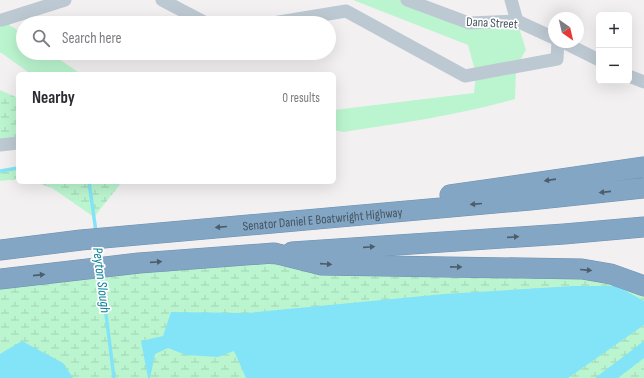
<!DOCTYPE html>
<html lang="en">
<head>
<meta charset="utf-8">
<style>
  body { margin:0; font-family:"Sofia Sans Condensed",sans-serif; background:#f2f2f3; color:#2b2b33 }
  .controls { position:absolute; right:12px; top:12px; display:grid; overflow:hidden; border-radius:6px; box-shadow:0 4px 16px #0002 }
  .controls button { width:36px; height:36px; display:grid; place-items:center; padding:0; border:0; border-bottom:1px solid #e1e1e2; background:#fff; color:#2b2b33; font:20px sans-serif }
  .compass { position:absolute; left:548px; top:12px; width:36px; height:36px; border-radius:50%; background:#fff; box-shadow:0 4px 16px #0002; rotate:146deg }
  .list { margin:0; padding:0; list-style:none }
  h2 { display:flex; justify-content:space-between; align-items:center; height:52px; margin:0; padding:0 16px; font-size:17px }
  h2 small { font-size:13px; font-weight:400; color:#7c7c81 }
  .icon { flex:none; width:22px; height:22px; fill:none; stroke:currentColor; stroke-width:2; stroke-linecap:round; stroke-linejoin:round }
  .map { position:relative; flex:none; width:644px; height:378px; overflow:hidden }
  .search { position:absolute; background:#fff; box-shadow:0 4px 16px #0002; left:16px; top:16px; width:320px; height:44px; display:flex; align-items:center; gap:10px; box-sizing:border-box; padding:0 14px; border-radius:22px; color:#7c7c81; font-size:15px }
  .panel { position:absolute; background:#fff; box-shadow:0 4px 16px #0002; left:16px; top:72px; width:320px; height:112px; border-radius:6px }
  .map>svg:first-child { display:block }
</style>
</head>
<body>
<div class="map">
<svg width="644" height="378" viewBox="0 0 644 378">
  <defs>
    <pattern id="wetland-marsh" width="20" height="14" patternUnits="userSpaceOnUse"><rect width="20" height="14" fill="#bbf5cf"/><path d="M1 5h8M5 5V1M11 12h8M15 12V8" fill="none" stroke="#a2d4b4"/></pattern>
  </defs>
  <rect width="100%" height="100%" fill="#f3f0f1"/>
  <g fill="#bbf5cf">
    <path d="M353,0H407L469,23L517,21L526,50L516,67L515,99C459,115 401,123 343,132L334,130V110L474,93L476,74L468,45Z"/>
    <polygon points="0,20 2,20 23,34 23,53 50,53 81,74 31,74 0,52"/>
  </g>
  <g fill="url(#wetland-marsh)">
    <polygon points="0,90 18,98 18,143 0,145"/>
    <polygon points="18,168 18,179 0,181 0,171"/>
    <polygon points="34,182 122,182 94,217 52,188"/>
    <polygon points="274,253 559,268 644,286 644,378 0,378 0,279"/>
  </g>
  <g fill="#83e4f7">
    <polygon points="573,286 617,286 644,301 644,325 568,378 246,378 234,351 218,357 186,355 168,348 155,354 150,378 148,378 141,341 163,336 171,312 247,313 444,294"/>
    <polygon points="22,341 63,363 73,378 0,378 0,354"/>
    <polygon points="644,341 644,358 618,378 595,378"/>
  </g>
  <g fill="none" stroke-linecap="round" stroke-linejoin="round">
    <g stroke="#83e4f7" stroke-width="3.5">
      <polyline points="0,171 18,168"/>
      <polyline points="89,182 96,232"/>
      <polyline points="97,245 100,262"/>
      <polyline points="101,274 114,378"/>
    </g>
    <g stroke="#6e91b1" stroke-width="21">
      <g id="highway">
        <polyline points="450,195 644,167"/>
        <path id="s1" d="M0,250L81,240L530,200L644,188"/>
        <polyline points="292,252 564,234 644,227"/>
        <polyline points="0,279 139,263 274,253 322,265 582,269 611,274 644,286"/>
      </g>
    </g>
    <g stroke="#bdc9d2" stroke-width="13">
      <polyline points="162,0 206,23"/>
      <polyline points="407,0 469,23 517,21 554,38"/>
      <polyline points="511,0 517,21"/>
      <polyline points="2,20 65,0"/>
      <polyline points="273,23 346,11 465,76 557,59 558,42"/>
      <polyline points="563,42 599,60"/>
      <polyline points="629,76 644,82"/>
      <polyline points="0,145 18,143"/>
    </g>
    <use href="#highway" stroke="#83a6c5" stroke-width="20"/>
  </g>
  <defs><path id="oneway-solid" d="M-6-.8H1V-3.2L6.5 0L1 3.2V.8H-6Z"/></defs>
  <g fill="#4c5d6b">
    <use href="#oneway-solid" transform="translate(550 180) rotate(172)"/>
    <use href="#oneway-solid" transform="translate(605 192) rotate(174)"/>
    <use href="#oneway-solid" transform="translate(476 204) rotate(175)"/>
    <use href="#oneway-solid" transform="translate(221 227) rotate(175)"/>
    <use href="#oneway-solid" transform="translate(513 237) rotate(-4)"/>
    <use href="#oneway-solid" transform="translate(369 247) rotate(-4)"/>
    <use href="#oneway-solid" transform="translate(156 262) rotate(-4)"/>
    <use href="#oneway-solid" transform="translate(326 264) rotate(4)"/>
    <use href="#oneway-solid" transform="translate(456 267) rotate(1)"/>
    <use href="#oneway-solid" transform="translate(586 270) rotate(5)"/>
    <use href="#oneway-solid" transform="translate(39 275) rotate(-6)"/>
  </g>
  <g text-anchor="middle" stroke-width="3.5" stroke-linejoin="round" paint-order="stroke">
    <g font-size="13" fill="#465561" stroke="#fff">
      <text transform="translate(492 22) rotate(3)" y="5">Dana Street</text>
      <text dy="5" stroke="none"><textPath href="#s1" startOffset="324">Senator Daniel E Boatwright Highway</textPath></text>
    </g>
    <g font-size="14" font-style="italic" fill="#037f98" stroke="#fff">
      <text transform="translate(102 280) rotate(83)" y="5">Peyton Slough</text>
    </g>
  </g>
</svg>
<div class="controls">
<button>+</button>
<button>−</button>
</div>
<svg class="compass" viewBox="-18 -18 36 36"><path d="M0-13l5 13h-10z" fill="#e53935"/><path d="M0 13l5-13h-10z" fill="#7c7c81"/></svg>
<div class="search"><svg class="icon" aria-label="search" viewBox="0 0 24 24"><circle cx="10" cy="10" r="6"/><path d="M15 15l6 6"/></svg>Search here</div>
<section class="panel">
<h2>Nearby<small>0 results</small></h2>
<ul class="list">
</ul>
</section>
</div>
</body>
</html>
